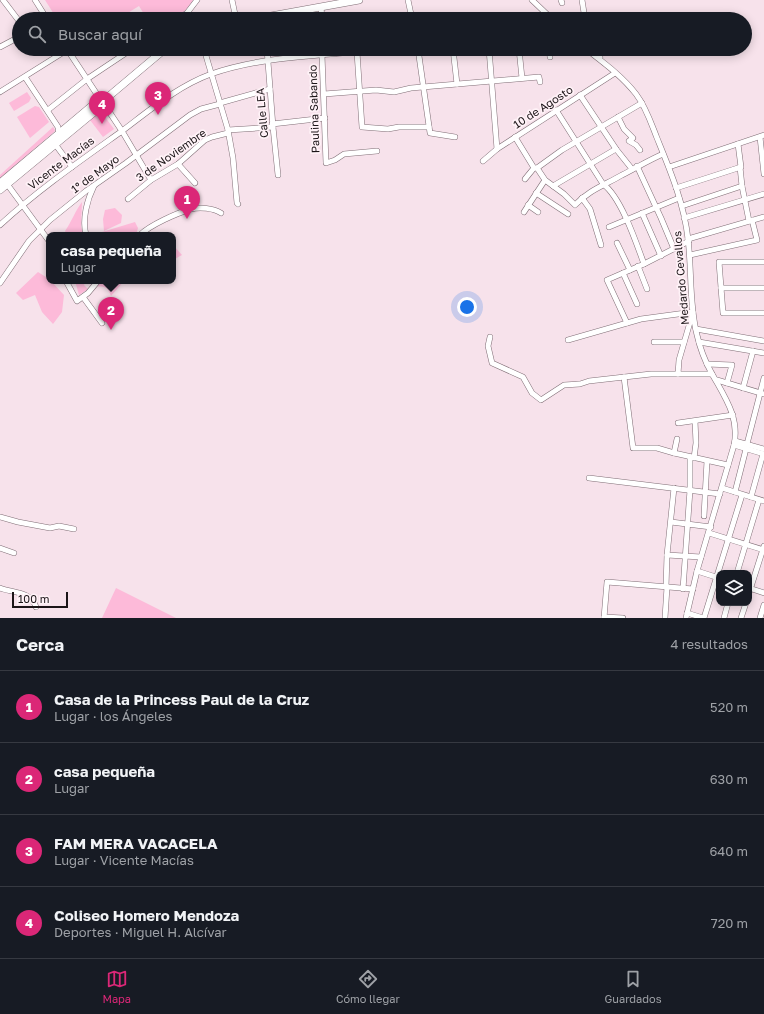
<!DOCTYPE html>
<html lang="es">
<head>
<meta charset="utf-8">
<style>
  body { margin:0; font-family:"Golos Text",sans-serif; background:#242831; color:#f1f3f6 }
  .controls { position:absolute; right:12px; bottom:12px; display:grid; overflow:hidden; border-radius:8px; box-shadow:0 2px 10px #0003 }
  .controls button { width:36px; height:36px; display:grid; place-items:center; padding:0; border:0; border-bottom:1px solid #363941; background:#171b24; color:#f1f3f6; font:20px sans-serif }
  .scale { position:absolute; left:12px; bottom:10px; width:56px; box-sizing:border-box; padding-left:4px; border:2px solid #1c1518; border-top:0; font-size:11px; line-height:14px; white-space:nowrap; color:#1c1518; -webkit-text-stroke:3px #fff2f7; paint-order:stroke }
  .you { position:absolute; left:467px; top:307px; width:14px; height:14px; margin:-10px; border:3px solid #fff; border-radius:50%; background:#1a73e8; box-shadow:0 0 0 6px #1a73e833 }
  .badge { display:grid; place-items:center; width:26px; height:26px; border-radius:50%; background:#db2777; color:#fff; font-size:13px; font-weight:700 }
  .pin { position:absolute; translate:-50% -33px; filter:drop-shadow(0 1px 2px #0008) }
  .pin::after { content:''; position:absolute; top:21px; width:14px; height:12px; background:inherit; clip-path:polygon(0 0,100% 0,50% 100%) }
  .popup { position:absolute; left:46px; top:232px; width:130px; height:52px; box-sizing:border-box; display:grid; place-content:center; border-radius:8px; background:#171b24; filter:drop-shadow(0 1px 3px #0005); font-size:13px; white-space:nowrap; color:#9ea1a6 }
  .popup b { font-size:15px; color:#f1f3f6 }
  .popup::after { content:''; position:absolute; left:50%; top:100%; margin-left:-8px; border:8px solid transparent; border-top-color:#171b24 }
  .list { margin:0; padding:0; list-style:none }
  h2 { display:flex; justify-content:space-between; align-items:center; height:52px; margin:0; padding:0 16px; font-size:17px }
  h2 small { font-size:13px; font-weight:400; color:#9ea1a6 }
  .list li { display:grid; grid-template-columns:26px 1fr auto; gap:12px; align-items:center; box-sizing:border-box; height:72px; padding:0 16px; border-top:1px solid #363941 }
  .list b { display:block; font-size:15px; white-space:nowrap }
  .list p { margin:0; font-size:13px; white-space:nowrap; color:#9ea1a6 }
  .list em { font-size:13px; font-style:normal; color:#9ea1a6 }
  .icon { flex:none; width:22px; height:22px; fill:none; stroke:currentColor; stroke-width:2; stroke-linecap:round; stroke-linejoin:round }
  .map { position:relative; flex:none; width:764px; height:618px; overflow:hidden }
  .search { position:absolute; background:#171b24; box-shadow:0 2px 10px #0003; left:12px; right:12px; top:12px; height:44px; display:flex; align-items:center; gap:10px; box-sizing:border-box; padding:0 14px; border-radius:22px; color:#9ea1a6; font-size:15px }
  .sheet { height:340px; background:#171b24 }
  nav { display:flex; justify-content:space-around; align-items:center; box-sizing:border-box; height:56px; border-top:1px solid #363941; background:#171b24; font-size:11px; color:#9ea1a6 }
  nav a { display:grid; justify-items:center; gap:2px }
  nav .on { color:#db2777 }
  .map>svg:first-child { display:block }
</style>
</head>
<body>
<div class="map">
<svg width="764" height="618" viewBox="0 0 764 618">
  <rect width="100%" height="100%" fill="#f7e2eb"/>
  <g fill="#fdbad9">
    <path d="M45,0H193C180,21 170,19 147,19L139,6L118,19H57Z"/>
    <polygon points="27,92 31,98 29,102 14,111 9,103"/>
    <polygon points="35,106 39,107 49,122 30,138 17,117"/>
    <polygon points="97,113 99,116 102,113 114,129 103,137 90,120"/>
    <polygon points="53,127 55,130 54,132 0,178 0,175"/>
    <path d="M82,202L81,227L84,235H67L65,231C72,221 75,211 82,202Z"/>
    <polygon points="115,208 122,215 121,223 104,231 103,219 105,210"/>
    <polygon points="135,222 138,228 136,235 100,235 102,232"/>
    <polygon points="173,245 182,255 173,260"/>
    <polygon points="38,272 49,279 49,281 51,281 64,295 62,312 53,324 42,312 35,295 23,300 16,293"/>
    <polygon points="75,281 86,281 84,285 88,289 79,295"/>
    <path d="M96,281H124L111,296C107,286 104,286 94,287Z"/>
    <polygon points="116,588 176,618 102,618"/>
  </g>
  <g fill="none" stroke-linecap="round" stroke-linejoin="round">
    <g stroke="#806e76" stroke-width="6">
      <g id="minor">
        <polyline points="3,0 19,21"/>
        <polyline points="35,0 47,19"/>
        <polyline points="232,0 236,19"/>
        <polyline points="408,0 412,19"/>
        <polyline points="532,0 552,19"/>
        <polyline points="561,0 562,3"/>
        <polyline points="582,0 585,19"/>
        <polyline points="321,7 322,19"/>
        <polyline points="179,19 187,13 197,0"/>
        <polyline points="0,47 19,37"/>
        <polyline points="67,49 100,99"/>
        <polyline points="204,49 228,130 233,158 237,203 238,204"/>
        <polyline points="267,49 273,127 278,175"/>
        <polyline points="323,49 323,55"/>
        <polyline points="418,49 430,133 455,137"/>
        <polyline points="453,49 457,84"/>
        <polyline points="489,49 497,149"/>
        <polyline points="519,49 522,78"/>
        <polyline points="549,49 550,57"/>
        <path d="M586,49C604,63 622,76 636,94C646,107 651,123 657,138C670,170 684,203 688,239C692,271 689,304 697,335C700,348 705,361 711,372C724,396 740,417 734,445L697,571L686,618"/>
        <polyline points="594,49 600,57"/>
        <polyline points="357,52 362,127 388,129 399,127 429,127"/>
        <polyline points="322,55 326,163 335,160 344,154 377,151"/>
        <polyline points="25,77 58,127 59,134 55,144 72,167"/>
        <polyline points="0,92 67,50"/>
        <polyline points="324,94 376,90 394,92 411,88 539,77 540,82"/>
        <polyline points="580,95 616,149 632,169"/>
        <polyline points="220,103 270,89"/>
        <polyline points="104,104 122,131 151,180"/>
        <polyline points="48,110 87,79 132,49"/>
        <path d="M556,110L603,184C621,197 636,242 644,264"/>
        <polyline points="618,117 624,129 633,138 629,141 636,145 640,150"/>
        <polyline points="272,124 325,118"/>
        <polyline points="228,130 273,127"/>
        <path d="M515,137L534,168H537L545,180L564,194L575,205C589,190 605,185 622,175C636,168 649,160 663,154"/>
        <polyline points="760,137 764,174"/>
        <polyline points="483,161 497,149 615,73"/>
        <polyline points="178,164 195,183"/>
        <polyline points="637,166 661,218 674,249"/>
        <polyline points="669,167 764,135"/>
        <polyline points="740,167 742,186 749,221"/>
        <polyline points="537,168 562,150 642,103"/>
        <polyline points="525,179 534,168"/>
        <polyline points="7,184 49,241"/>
        <polyline points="553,186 616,149"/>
        <polyline points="676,188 741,167 738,144"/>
        <polyline points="536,193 568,214"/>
        <polyline points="582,198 590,209 601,245"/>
        <polyline points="128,199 151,180 178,164 205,140 212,137 228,133"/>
        <polyline points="528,205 538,212"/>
        <polyline points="682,206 742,186"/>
        <polyline points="524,212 545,180"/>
        <polyline points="642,213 661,256"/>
        <polyline points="684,218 764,194"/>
        <path d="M0,225C38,190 80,161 122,131C150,110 178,86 211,74C266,55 326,56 384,49"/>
        <polyline points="609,227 679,198"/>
        <path d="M86,235C82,219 87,200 94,186"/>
        <path d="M140,235C150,225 177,213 191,209C200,207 213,208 221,213"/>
        <polyline points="688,239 764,217"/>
        <polyline points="617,243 630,270"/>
        <polyline points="690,255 757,240 752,220"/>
        <polyline points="764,262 719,262 723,313 764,313"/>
        <polyline points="638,266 647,289"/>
        <polyline points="623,273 637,304"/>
        <polyline points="66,281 77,301 88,293 98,281"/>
        <polyline points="0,283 29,241 50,220 86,191 126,163 190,115 201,109 220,104"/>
        <polyline points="721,288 764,288"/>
        <polyline points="83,297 102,323"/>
        <polyline points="627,323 607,280 644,264 689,241"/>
        <polyline points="696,329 764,341"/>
        <polyline points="490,337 488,346 492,363 523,377 532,393 541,400 564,385 580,384 589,381 651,374 712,374"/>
        <polyline points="568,340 641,319 693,312 679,360 678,374"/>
        <polyline points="654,342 684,342"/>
        <polyline points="699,342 764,353"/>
        <polyline points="707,364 732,365 727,383"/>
        <polyline points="624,377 633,448 657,448 674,453"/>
        <polyline points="717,380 764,394"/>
        <polyline points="743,388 753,351"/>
        <polyline points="678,423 733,415"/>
        <polyline points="677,439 674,453 728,465"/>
        <polyline points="735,441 764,449"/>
        <polyline points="747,444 764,378"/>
        <polyline points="734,445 764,454"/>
        <polyline points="694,458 696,443 695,421"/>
        <polyline points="589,478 720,494"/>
        <polyline points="722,488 764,501"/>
        <polyline points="735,492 746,449"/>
        <polyline points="751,497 763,454"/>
        <polyline points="704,516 707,461"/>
        <polyline points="0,517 18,522 50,528 59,526 74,529"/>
        <polyline points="671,522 711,527"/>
        <polyline points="709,533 764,550"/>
        <polyline points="0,548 14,553"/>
        <polyline points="667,555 701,557"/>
        <polyline points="697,571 719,578"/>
        <polyline points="737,573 759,500"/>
        <polyline points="666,587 667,555 674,488"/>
        <path d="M0,588C13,593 31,591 36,607"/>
        <polyline points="749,588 764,593"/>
        <polyline points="683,589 690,490 690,457"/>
        <polyline points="749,593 764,546"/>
        <polyline points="687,613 703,618"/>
        <polyline points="604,617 623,618"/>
        <polyline points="604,618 607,582 693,589"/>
        <polyline points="665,618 667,587"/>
        <polyline points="704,618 742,495"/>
        <polyline points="724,618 728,603"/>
        <polyline points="741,618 746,603"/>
        <polyline points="760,618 764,605"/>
      </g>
    </g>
    <g stroke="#806e76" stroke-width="8">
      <g id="major">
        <polyline points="254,19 359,0"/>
        <polyline points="102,102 165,49"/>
        <polyline points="0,183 100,99 104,104 0,190"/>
      </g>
    </g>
    <use href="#minor" stroke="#fff" stroke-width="5"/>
    <use href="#major" stroke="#fff" stroke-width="7"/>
  </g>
  <g text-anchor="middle" stroke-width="3.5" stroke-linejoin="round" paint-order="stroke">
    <g font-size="11" fill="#1c1518" stroke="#fff2f7">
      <text transform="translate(543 107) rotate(-33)" y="4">10 de Agosto</text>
      <text transform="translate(314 109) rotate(-92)" y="4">Paulina Sabando</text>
      <text transform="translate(262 113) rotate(-95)" y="4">Calle LEA</text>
      <text transform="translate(171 155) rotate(-35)" y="4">3 de Noviembre</text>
      <text transform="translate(61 163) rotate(-37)" y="4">Vicente Macías</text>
      <text transform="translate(95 174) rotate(-36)" y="4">1º de Mayo</text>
      <text transform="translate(681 278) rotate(-95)" y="4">Medardo Cevallos</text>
    </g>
  </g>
</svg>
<div class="controls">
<button><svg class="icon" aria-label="layers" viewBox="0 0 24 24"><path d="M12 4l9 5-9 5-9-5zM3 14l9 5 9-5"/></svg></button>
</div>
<div class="scale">100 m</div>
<div class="you"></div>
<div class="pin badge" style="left:187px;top:219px">1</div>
<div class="pin badge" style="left:111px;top:330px">2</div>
<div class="popup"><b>casa pequeña</b>Lugar</div>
<div class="pin badge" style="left:158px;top:115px">3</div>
<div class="pin badge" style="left:102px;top:124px">4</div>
<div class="search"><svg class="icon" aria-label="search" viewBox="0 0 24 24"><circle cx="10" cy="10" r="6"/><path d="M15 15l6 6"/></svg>Buscar aquí</div>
</div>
<section class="sheet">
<h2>Cerca<small>4 resultados</small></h2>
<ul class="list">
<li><span class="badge">1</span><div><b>Casa de la Princess Paul de la Cruz</b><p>Lugar · los Ángeles</p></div><em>520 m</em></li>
<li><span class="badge">2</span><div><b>casa pequeña</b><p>Lugar</p></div><em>630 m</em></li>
<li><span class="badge">3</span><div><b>FAM MERA VACACELA</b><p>Lugar · Vicente Macías</p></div><em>640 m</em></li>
<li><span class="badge">4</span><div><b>Coliseo Homero Mendoza</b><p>Deportes · Miguel H. Alcívar</p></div><em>720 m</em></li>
</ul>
</section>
<nav>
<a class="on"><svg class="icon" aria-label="map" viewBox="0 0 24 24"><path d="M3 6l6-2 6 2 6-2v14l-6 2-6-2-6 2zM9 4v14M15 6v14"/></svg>Mapa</a>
<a><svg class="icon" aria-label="directions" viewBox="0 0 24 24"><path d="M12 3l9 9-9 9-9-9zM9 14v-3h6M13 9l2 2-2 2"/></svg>Cómo llegar</a>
<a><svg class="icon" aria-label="saved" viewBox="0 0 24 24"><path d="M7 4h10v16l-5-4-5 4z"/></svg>Guardados</a>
</nav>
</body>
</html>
